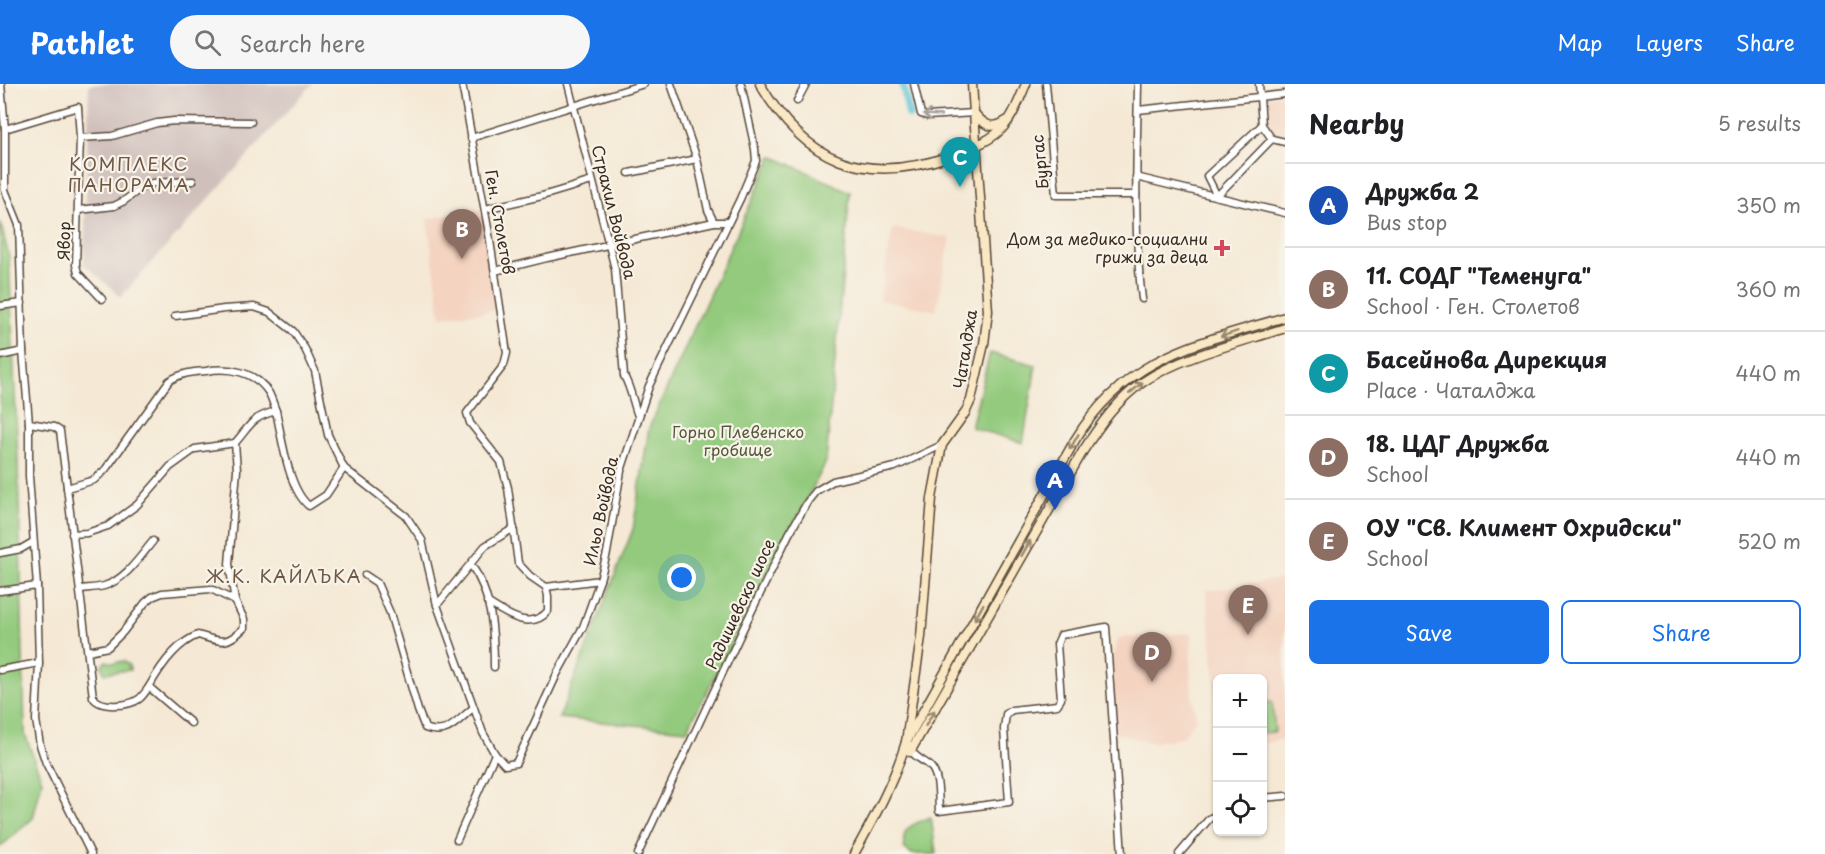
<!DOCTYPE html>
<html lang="en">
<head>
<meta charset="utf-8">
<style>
  body { margin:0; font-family:"Playpen Sans",sans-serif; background:#f6f6f6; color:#202124 }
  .controls { position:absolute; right:18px; bottom:18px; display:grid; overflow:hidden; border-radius:9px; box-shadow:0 2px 4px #0004 }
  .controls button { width:54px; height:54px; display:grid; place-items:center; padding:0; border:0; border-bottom:2px solid #e0e0e0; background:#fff; color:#202124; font:30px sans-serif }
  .you { position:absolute; left:682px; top:494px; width:21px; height:21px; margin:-15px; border:4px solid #fff; border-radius:50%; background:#1a73e8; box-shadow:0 0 0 9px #1a73e833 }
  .badge { display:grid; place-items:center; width:39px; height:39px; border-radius:50%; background:#1a73e8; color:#fff; font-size:20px; font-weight:700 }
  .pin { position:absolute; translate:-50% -50px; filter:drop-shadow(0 2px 3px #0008) }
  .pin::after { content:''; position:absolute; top:32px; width:21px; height:18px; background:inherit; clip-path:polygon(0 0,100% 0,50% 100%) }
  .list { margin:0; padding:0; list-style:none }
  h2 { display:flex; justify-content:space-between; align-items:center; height:78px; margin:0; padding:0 24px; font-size:26px }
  h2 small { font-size:20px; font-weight:400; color:#757577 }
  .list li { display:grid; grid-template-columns:39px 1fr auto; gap:18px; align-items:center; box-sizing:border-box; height:84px; padding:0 24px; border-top:2px solid #e0e0e0 }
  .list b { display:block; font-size:22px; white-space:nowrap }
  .list p { margin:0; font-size:20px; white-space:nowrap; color:#757577 }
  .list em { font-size:20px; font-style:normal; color:#757577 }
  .actions { display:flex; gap:12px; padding:18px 24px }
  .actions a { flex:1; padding:14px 0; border:2px solid #1a73e8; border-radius:9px; text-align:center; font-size:21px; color:#1a73e8 }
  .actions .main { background:#1a73e8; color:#fff }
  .icon { flex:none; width:33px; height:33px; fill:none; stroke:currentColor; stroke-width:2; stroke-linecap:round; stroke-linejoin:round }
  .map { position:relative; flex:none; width:1285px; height:770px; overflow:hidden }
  header { display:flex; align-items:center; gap:36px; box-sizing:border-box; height:84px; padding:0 30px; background:#1a73e8; color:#fff }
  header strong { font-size:28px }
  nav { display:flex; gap:33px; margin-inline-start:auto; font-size:21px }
  .search { width:420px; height:54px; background:#f6f6f6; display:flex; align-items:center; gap:15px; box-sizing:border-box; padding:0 21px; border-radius:33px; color:#757577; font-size:22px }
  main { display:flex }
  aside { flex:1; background:#fff }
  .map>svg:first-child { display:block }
</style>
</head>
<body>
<header>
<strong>Pathlet</strong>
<div class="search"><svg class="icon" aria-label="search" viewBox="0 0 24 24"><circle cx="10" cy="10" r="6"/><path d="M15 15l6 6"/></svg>Search here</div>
<nav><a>Map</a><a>Layers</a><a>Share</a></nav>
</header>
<main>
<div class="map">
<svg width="1285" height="770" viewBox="0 0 1285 770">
  <rect width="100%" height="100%" fill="#f7f3e8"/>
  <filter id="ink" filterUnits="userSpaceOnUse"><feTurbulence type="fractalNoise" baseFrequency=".0167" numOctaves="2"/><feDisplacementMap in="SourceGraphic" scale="12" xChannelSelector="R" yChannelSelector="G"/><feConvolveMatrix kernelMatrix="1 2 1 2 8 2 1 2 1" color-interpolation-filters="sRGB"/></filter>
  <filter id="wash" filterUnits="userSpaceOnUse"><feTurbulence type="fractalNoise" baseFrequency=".008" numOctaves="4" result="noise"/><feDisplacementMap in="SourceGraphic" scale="24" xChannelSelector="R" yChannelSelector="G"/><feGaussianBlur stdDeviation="1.35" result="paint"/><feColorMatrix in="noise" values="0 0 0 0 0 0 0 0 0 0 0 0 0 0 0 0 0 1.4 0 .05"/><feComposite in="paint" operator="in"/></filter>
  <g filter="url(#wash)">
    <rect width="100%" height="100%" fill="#f5e9d5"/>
    <g fill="#f4d3c0">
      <polygon points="1285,10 1285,58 1272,55 1262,41 1260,13"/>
      <polygon points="481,125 500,226 441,233 427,135"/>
      <polygon points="893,144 950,154 936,227 879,216"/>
      <polygon points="1285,494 1285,654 1263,660 1262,594 1218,594 1217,617 1206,507"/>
      <polygon points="1192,549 1190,582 1192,613 1197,634 1182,653 1152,659 1116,649 1112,578 1118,554"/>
    </g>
    <polygon fill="#d0c0bc" points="89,0 312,0 121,213 84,180"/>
    <g fill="#93ca7d" stroke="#677a4e" stroke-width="1.5">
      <polygon points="772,72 850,108 826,378 687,646 559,634 633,445 649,344"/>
      <polygon points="0,137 9,173 18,376 25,650 42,697 33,734 0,763"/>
      <polygon points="990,269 1036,281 1023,359 971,343"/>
      <polygon points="106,577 113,579 124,577 129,581 130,586 105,589 101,582"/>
      <polygon points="1272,618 1275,648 1263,649 1263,619"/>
      <path d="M931,733L936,770H912L904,764C901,741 913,741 931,733Z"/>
    </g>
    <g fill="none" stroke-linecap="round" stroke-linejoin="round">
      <polyline stroke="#5ac3d6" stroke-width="8" points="903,0 909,31"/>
    </g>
  </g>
  <g filter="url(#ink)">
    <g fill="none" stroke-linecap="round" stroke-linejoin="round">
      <g stroke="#574739" stroke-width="9">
        <g id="street">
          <path d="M1,0L5,45V106L19,141L23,267L29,339L54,343L60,347L93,613C100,625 129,622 139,615C143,612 146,607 149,603L191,639"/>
          <polyline points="462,0 489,150 507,269 504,281 467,329 470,339 501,378 508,404 518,479 530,492 546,503 600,496"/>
          <path d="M568,0L615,185L624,292C631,304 633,319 638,332"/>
          <polyline points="671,0 697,75 708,126 714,138"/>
          <polyline points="914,0 921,30 927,32 974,29"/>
          <polyline points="1046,0 1056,111 1136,111"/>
          <path d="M1138,0C1137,72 1133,143 1142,215"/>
          <polyline points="1259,0 1262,41 1272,55 1217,112 1207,92 1262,41"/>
          <polyline points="797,17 806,0"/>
          <polyline points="1138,26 1285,10"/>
          <polyline points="5,45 78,23 80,54 76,181 78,189 102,215"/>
          <polyline points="80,54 112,52 157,39 174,37 251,38"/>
          <polyline points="471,54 644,0"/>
          <polyline points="1272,55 1285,58"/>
          <polyline points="629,89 697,75"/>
          <polyline points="1136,93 1285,129"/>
          <polyline points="485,125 542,112 592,97"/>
          <polyline points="79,126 114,122 124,117 141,104 153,99 193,97"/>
          <polyline points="495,187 547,174 691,143 714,138 728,138"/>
          <polyline points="0,222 22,219"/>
          <polyline points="175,232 224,225 254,223 269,228 293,247 305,265 315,287 328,351 344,384 406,432 422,456 437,521 483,649 495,670"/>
          <polyline points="0,272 23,267"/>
          <polyline points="29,339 29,392 37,502 39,579 36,636 40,661 46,679 91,770"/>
          <path d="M67,404L94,396L105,386L169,297C181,289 192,288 206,287C229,283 255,287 269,309C272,315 274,322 276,327"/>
          <polyline points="72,450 87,449 108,442 137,421 170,383 195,365 235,359"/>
          <polyline points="0,469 21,465 33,458"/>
          <path d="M471,481C492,509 494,549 494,583"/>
          <path d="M365,491L377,499L390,529L418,626L425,644C447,653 457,637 473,624"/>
          <path d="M80,505C88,504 96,504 104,502C125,496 140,473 153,457"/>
          <polyline points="0,507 37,502"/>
          <path d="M487,518C505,529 530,548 548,527V512L546,503"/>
          <polyline points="437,521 485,462 514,444"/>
          <polyline points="88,567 108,563 123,548 145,519 152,513 162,509 211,505 235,517"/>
          <polyline points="0,586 39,579"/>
          <path d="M149,603C160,583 177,559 198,551C221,558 226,562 244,544V535L235,517L229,480L237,386L235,359C251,341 250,334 276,327C282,354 288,405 309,422L326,411L344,384"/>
          <path d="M911,666C916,675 924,676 930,682C940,692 938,714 939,727L1009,718L1004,645L1006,630L1012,626L1057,621L1061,615L1057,560L1061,551L1106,543L1122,770"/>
          <polyline points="1262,714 1285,712"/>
          <polyline points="457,756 495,670 505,681 516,679 557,590 583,543 600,496 607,469 621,387 649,302 740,115 756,77 755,65 741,0"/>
          <polyline points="638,770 743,545 789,450 808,417 816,407 833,397 895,383 942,361"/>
          <polyline points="1179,770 1209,735 1218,730"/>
        </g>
      </g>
      <g stroke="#574739" stroke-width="11">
        <g id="secondary">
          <path d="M760,0C805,78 864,102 950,72C968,65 993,57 1005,41C1015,30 1020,13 1026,0"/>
          <path d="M974,29C983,40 992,47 1006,37"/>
          <polyline points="911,666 906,658 921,553 932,414 942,361 965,329 971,316 984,260 988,227 972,0"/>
          <path d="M910,668L1083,367C1099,342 1118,315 1143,298C1179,273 1242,258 1285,244"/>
          <path d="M854,770C874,734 894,698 906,658L1075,356C1127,271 1197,260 1285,233"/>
        </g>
      </g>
      <use href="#street" stroke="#fff" stroke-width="6"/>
      <use href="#secondary" stroke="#fae7c3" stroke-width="8"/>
    </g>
    <defs><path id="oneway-shaft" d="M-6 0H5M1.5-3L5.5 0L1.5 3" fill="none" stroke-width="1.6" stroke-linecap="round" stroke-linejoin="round" transform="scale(1.5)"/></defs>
    <use stroke="#a79f9a" href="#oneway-shaft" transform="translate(932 31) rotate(-177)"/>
    <g stroke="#9a8870">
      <use href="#oneway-shaft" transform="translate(1229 250) rotate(162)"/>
      <use href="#oneway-shaft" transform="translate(1136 304) rotate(-40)"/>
      <use href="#oneway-shaft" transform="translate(1074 358) rotate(120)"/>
      <use href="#oneway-shaft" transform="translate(1026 464) rotate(-61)"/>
      <use href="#oneway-shaft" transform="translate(979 528) rotate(119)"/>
      <use href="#oneway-shaft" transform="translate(930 634) rotate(-60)"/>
    </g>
  </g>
  <path fill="#d1495b" stroke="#f7f3e8" stroke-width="2" d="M1219 155h6v6h6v6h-6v6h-6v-6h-6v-6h6z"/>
  <g text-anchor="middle" stroke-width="4.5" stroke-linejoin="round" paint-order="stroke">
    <g font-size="16" fill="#3b2a1e" stroke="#f7f3e8">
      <text transform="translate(1040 78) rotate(-96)" y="6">Бургас</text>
      <text transform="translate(614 128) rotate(76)" y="6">Страхил Войвода</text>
      <text transform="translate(500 138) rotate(80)" y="6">Ген. Столетов</text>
      <text transform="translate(64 157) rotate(-89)" y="6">Явор</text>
      <text transform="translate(965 265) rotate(-81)" y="6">Чаталджа</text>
      <text transform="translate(601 427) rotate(-78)" y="6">Ильо Войвода</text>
      <text transform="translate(740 520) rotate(-65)" y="6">Радишевско шосе</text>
    </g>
    <g font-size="16" fill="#3b2a1e" stroke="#f7f3e8" text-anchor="end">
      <text x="1208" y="161">Дом за медико-социални<tspan x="1208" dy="18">грижи за деца</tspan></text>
    </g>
    <g font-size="16" fill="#555a3a" stroke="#f7f3e8">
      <text x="738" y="354">Горно Плевенско<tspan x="738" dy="18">гробище</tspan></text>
    </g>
    <g font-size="18" letter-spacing="1.5" fill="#705644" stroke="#f7f3e8">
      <text x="129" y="87">КОМПЛЕКС<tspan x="129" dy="21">ПАНОРАМА</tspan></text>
      <text x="284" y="499">Ж.К. КАЙЛЪКА</text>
    </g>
  </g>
</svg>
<div class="controls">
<button>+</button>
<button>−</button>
<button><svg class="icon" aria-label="locate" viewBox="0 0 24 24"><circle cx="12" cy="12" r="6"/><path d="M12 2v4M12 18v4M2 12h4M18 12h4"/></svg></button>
</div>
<div class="you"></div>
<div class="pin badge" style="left:1055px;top:426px;background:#1a4fb4">A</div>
<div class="pin badge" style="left:462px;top:175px;background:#8d6e63">B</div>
<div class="pin badge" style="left:960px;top:103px;background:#0f9aa8">C</div>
<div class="pin badge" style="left:1152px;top:598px;background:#8d6e63">D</div>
<div class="pin badge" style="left:1248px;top:551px;background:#8d6e63">E</div>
</div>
<aside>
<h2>Nearby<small>5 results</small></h2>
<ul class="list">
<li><span class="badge" style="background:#1a4fb4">A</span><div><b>Дружба 2</b><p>Bus stop</p></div><em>350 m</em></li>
<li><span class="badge" style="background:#8d6e63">B</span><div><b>11. СОДГ &quot;Теменуга&quot;</b><p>School · Ген. Столетов</p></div><em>360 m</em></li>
<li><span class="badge" style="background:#0f9aa8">C</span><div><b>Басейнова Дирекция</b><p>Place · Чаталджа</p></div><em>440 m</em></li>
<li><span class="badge" style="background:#8d6e63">D</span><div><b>18. ЦДГ Дружба</b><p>School</p></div><em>440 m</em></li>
<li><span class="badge" style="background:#8d6e63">E</span><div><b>ОУ &quot;Св. Климент Охридски&quot;</b><p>School</p></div><em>520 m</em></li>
</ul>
<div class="actions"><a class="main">Save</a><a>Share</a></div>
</aside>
</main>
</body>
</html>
